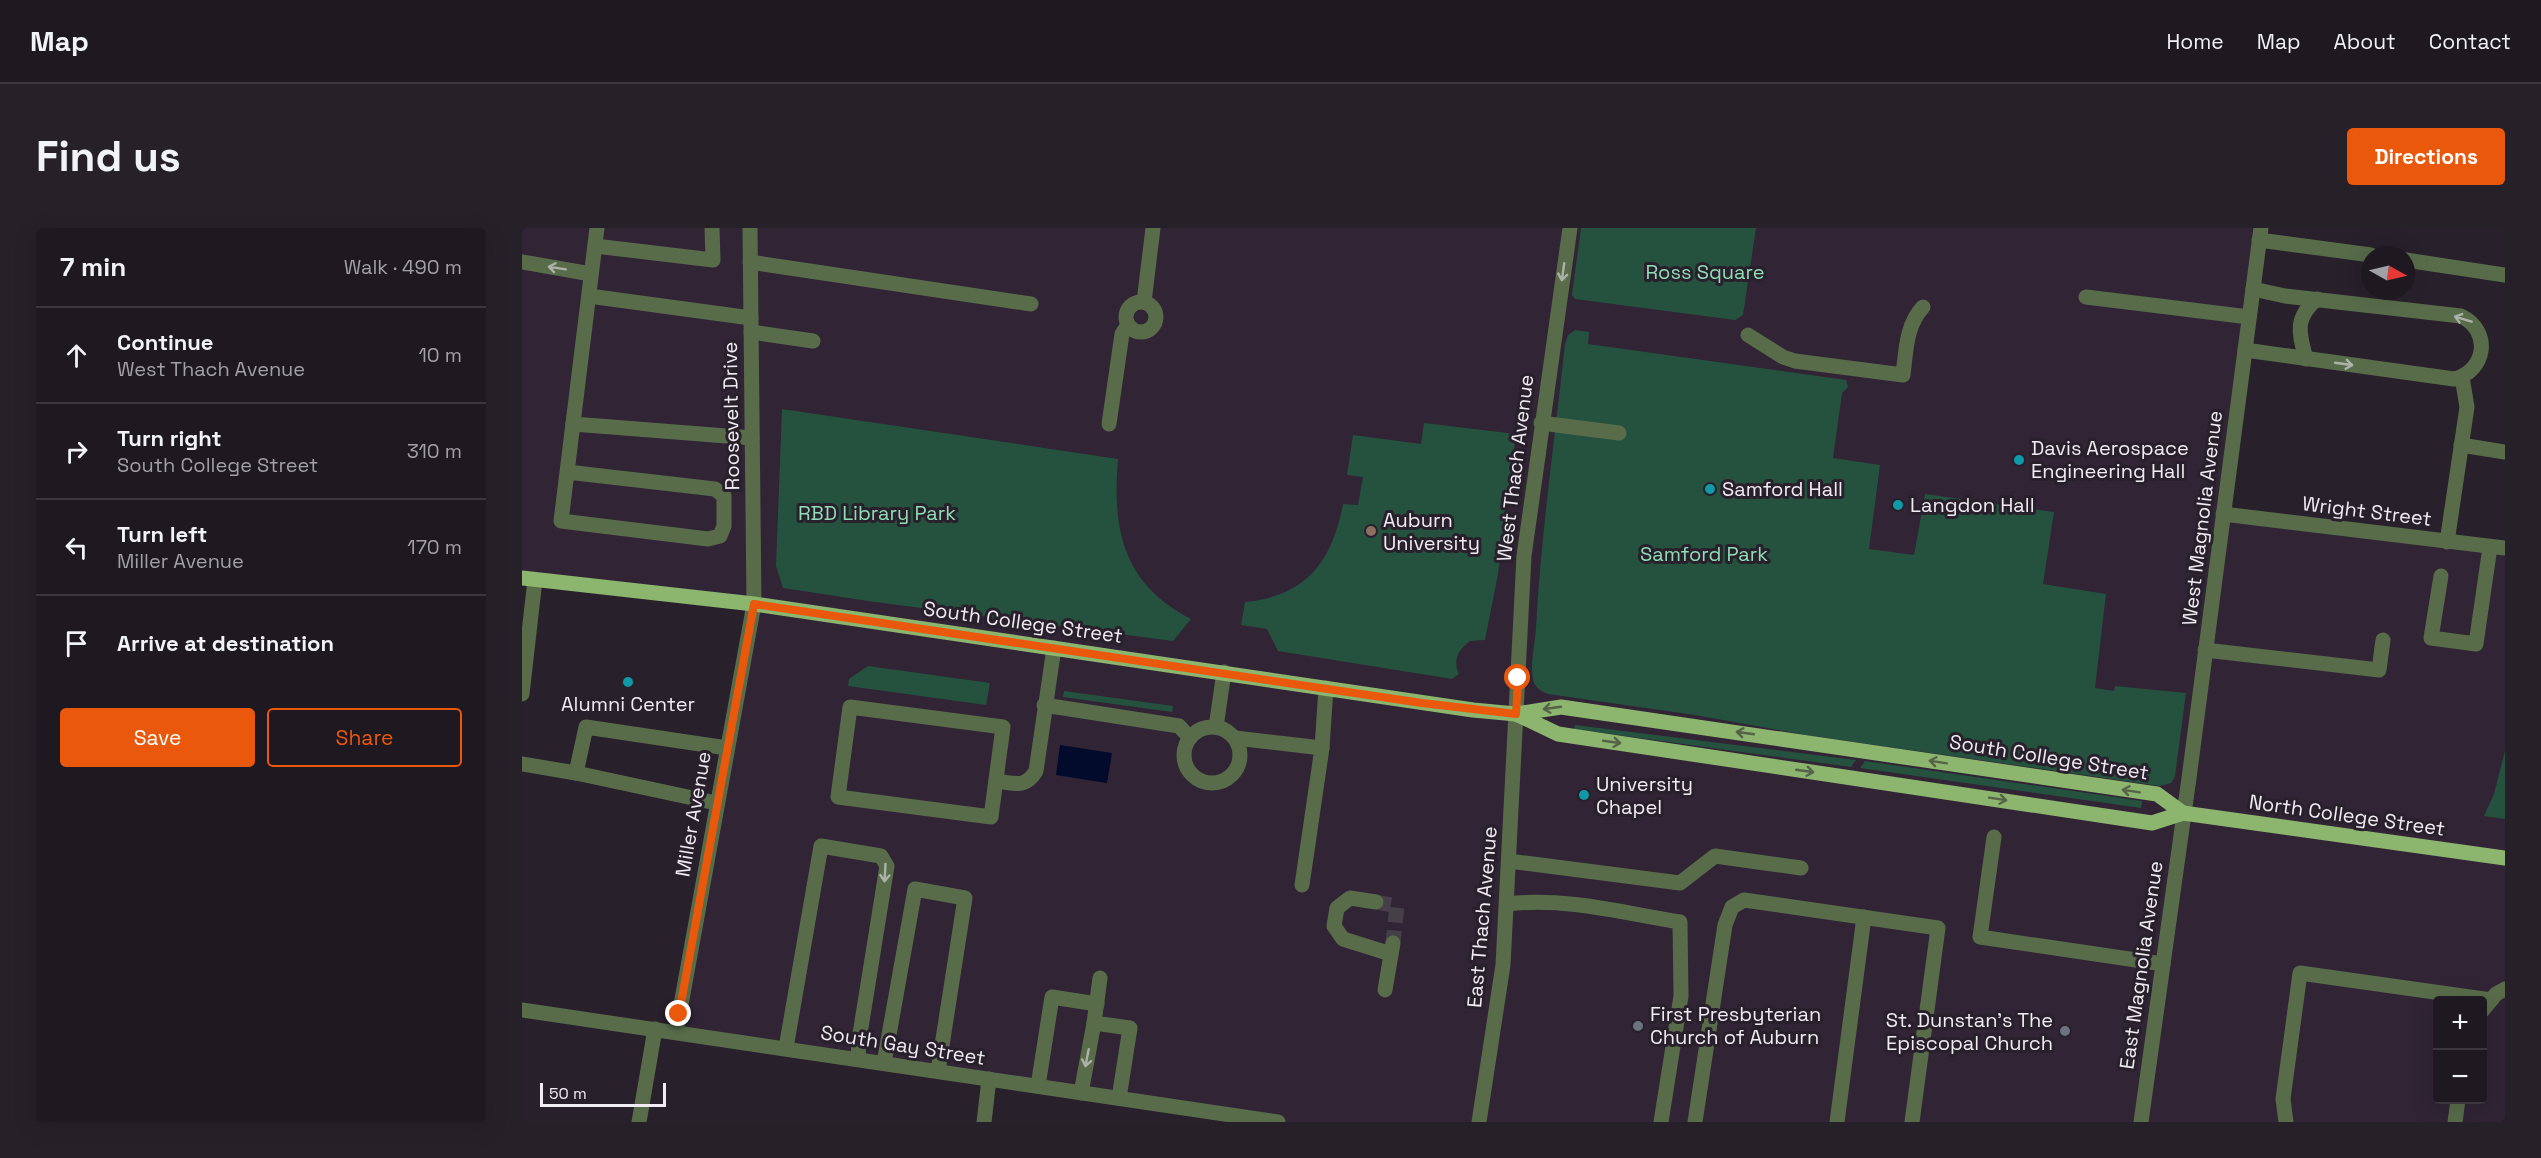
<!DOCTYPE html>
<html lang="en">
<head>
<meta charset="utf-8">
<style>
  body { margin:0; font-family:"Space Grotesk",sans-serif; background:#262129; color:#f1f3f6 }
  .controls { position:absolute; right:18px; bottom:18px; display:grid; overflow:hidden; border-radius:6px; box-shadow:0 6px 24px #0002 }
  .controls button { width:54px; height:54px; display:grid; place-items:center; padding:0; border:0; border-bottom:2px solid #3c373e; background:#1e1820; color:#f1f3f6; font:30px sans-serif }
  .compass { position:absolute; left:1839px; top:18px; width:54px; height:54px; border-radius:50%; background:#1e1820; box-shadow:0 6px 24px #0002; rotate:98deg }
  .scale { position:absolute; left:18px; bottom:15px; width:126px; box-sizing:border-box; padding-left:6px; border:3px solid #f1ebf4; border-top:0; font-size:16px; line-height:21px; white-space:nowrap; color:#f1ebf4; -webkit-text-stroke:4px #28202b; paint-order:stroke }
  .stop { position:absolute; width:18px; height:18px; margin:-14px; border:4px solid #ea580c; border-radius:50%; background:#fff }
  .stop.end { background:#ea580c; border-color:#fff; box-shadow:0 2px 6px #0008 }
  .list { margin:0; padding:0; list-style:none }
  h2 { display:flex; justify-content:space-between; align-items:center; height:78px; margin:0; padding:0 24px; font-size:26px }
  h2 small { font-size:20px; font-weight:400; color:#a1a0a5 }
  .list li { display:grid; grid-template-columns:39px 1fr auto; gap:18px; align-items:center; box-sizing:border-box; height:96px; padding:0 24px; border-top:2px solid #3c373e }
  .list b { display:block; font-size:22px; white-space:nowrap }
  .list p { margin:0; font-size:20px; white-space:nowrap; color:#a1a0a5 }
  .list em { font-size:20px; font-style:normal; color:#a1a0a5 }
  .actions { display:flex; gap:12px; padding:18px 24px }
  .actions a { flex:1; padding:14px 0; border:2px solid #ea580c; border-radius:6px; text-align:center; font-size:21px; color:#ea580c }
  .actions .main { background:#ea580c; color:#fff }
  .icon { flex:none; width:33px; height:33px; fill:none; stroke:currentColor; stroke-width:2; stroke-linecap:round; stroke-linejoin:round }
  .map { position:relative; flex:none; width:1983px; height:894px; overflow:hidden; border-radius:6px }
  header { display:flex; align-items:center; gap:36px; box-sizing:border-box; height:84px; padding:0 30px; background:#1e1820; border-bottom:2px solid #3c373e }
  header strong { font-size:28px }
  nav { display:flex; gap:33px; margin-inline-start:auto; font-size:21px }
  .intro { display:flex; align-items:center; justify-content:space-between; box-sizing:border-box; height:144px; padding:0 36px }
  h1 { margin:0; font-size:42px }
  .button { padding:15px 27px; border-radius:6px; background:#ea580c; color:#fff; font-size:21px; font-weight:700 }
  main { display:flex; gap:36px; padding:0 36px }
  aside { flex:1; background:#1e1820; border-radius:6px; box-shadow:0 6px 24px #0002 }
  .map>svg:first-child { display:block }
</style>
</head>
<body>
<header>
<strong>Map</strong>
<nav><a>Home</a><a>Map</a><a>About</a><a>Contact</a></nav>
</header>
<div class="intro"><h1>Find us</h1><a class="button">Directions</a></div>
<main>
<aside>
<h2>7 min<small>Walk · 490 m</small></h2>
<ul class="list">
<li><svg class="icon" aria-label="ahead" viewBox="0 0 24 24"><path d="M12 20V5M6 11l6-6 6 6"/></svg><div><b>Continue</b><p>West Thach Avenue</p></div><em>10 m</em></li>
<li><svg class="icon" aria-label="right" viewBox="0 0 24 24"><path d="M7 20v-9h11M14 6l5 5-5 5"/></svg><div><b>Turn right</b><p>South College Street</p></div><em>310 m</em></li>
<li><svg class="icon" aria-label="left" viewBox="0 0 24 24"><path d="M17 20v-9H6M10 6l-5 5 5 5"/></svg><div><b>Turn left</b><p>Miller Avenue</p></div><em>170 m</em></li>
<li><svg class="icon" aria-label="arrive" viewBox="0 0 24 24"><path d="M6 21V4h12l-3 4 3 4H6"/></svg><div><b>Arrive at destination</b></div></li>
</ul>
<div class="actions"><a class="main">Save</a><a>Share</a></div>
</aside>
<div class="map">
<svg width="1983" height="894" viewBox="0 0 1983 894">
  <rect width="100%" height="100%" fill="#28202b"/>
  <path fill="#302435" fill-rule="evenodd" d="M0,0H1739L1701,286L1983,320V894H756L154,804L232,376L0,348ZM1916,772H1960V872H1916Z"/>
  <g fill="#25523e">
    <polygon points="1059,0 1234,0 1221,87 1213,92 1053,71 1050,67"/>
    <path d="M1053,102L1067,104L1066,116L1324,152L1326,159L1320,165L1311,230L1358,237L1347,321L1392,327L1403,266L1532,284L1521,356L1584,366L1573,460L1592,463L1593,458L1664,465L1653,548L1649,555L1638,558L1284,507L1173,487L1026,466C1021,464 1015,461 1012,455C1007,440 1013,416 1014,400C1019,305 1033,210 1043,116L1046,107Z"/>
    <path d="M260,181L596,231C590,302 601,356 669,391L651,413L346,373L261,360L254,338Z"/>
    <path d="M902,195L994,206L976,346L963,412L948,413C937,421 930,432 937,446L930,451L756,423L745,401L719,397L723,374C785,368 810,333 821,276L836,277L841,249L825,247L831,207L899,216Z"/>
    <polygon points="346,438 468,455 464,477 326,458 327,451"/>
    <polygon points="542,463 651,478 650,484 541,469"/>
    <polygon points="1053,497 1334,532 1329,539 1052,501"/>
    <polygon points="1983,523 1983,591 1962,588 1972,566"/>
    <polygon points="1343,533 1620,573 1619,580 1338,540"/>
  </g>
  <polygon fill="#020b2b" points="538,517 590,525 585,555 534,547"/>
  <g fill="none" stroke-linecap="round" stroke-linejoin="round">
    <polyline stroke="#463e49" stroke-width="15" stroke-dasharray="15 8" stroke-linecap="butt" points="854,674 875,678 871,715"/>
    <g stroke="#586c4a" stroke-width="15">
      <polyline points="1737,12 1849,27"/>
      <polyline points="73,18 191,32 190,0"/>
      <polyline points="1884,32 1983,47"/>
      <polyline points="0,34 69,46"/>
      <polyline points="228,34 509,76"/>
      <polyline points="67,68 229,90"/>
      <polyline points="1564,69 1727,89"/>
      <circle cx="619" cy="89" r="15"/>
      <polyline points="622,74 631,0"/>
      <polyline points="229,104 291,113"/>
      <path d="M1226,107L1261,129L1273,133L1381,147C1384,123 1384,97 1401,79"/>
      <path d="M1723,122L1932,151C1964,143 1970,103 1939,88L1763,68L1731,61"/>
      <path d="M1784,131C1777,105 1772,90 1795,71"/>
      <polyline points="1019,195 1097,205"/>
      <polyline points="51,196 230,210"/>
      <polyline points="587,196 600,106 606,97"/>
      <polyline points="1939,217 1983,224"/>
      <polyline points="45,244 193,261 202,268 202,298 198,308 186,311 39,293 75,0"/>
      <polyline points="1701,286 1983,320"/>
      <polyline points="1925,314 1945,179 1940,149"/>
      <polyline points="1919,348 1909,410 1954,416 1968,319"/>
      <polyline points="1683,422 1857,442 1861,412"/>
      <polyline points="0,466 13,352"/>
      <polyline points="522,477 657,498 668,510"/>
      <polygon points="328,479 481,499 469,589 316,569"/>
      <circle cx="690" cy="527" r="28"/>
      <polyline points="694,499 702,444"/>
      <polyline points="713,510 800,520"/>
      <polyline points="0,536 54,545 64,499 205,520"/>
      <polyline points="54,545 194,575"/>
      <path d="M474,553C493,555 503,561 514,543L532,420"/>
      <polyline points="1472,609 1458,709 1641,736"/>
      <polyline points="987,633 1158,655 1193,628 1279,640"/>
      <polyline points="780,657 800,520 804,460"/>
      <polyline points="854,674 828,670 815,680 812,698 821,711 869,726"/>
      <path d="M986,676C1043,669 1102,685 1158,694L1159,768L1139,894"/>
      <polyline points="578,750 572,795 608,800 597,870"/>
      <polyline points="863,762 871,715"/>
      <polyline points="0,782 756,894"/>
      <polyline points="1960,783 1974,766 1983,761"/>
      <polyline points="154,804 232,376 228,0"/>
      <polyline points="264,820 299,618 359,628 365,638 337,812 336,831"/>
      <polyline points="362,835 393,661 443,670 416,843"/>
      <polyline points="516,858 530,769 575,776"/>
      <polyline points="559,865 572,795"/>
      <polyline points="117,894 133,801"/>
      <polyline points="462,894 467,851"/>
      <polyline points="957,894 981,737 1002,328 1048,0"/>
      <polyline points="1173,894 1203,697 1210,679 1222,672 1416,700 1390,894"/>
      <polyline points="1315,894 1342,689"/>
      <polyline points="1619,894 1667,550 1739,0"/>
      <polyline points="1764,894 1761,871 1778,745 1969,772"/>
      <polyline points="1933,894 1936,872"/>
    </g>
    <g stroke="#8cb56e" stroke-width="15">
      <polyline points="0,350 232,376 951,482 994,486 1039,479 1635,566 1661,585"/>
      <polyline points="994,486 1036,506 1630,595 1661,585 1983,630"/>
    </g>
  </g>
  <defs><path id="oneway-shaft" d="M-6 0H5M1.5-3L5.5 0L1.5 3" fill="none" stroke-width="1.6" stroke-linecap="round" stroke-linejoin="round" transform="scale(1.5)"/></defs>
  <g stroke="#acb2a8">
    <use href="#oneway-shaft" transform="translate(35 40) rotate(-171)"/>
    <use href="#oneway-shaft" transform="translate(1041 44) rotate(98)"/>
    <use href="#oneway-shaft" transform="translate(1941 91) rotate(-163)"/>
    <use href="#oneway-shaft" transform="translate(1822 136) rotate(8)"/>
    <use href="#oneway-shaft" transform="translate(363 645) rotate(93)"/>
    <use href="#oneway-shaft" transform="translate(565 830) rotate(101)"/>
  </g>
  <g stroke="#556349">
    <use href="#oneway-shaft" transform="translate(1030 480) rotate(172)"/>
    <use href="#oneway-shaft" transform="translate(1223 505) rotate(-172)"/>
    <use href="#oneway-shaft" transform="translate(1090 514) rotate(8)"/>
    <use href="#oneway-shaft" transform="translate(1416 534) rotate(-171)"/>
    <use href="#oneway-shaft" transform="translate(1283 543) rotate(8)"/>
    <use href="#oneway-shaft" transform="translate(1609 563) rotate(-171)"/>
    <use href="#oneway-shaft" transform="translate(1476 571) rotate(9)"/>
  </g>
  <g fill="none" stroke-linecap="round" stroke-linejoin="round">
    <polyline stroke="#ea580c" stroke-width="8" points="157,786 232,376 900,475 994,486 996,450"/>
  </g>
  <g fill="#0f9aa8" stroke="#28202b" stroke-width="2">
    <circle cx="1497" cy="232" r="6"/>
    <circle cx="1188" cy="261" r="6"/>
    <circle cx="1376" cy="277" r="6"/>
    <circle cx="106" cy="454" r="6"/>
    <circle cx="1062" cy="567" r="6"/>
  </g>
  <circle fill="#8d6e63" stroke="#28202b" stroke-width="2" cx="849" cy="303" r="6"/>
  <g fill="#6b7280" stroke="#28202b" stroke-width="2">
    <circle cx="1116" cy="798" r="6"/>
    <circle cx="1543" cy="803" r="6"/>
  </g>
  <g text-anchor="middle" stroke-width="6" stroke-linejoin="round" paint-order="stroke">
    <g font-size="20" fill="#8fdeb7" stroke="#28202b">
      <text x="1183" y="51">Ross Square</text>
      <text x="355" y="292">RBD Library Park</text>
      <text x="1182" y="333">Samford Park</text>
    </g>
    <g font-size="20" fill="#f1ebf4" stroke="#28202b">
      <text transform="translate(209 188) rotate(-91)" y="7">Roosevelt Drive</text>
      <text transform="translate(993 240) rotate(-83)" y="7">West Thach Avenue</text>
      <text transform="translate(1845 283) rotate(7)" y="7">Wright Street</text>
      <text transform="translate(1680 290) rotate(-83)" y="7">West Magnolia Avenue</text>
      <text transform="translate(501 394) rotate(8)" y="7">South College Street</text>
      <text transform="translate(1527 529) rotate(9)" y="7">South College Street</text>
      <text transform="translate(171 586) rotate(-80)" y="7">Miller Avenue</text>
      <text transform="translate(1825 587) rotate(8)" y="7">North College Street</text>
      <text transform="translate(960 689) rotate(-85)" y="7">East Thach Avenue</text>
      <text transform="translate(1619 737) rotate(-82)" y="7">East Magnolia Avenue</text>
      <text transform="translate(381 817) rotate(9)" y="7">South Gay Street</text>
    </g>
    <g font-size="20" fill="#f1ebf4" stroke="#28202b" text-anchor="start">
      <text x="1509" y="227">Davis Aerospace<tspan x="1509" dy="23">Engineering Hall</tspan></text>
      <text x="1200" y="268">Samford Hall</text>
      <text x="1388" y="284">Langdon Hall</text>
      <text x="861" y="299">Auburn<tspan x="861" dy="23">University</tspan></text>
      <text x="106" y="483" text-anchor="middle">Alumni Center</text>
      <text x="1074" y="563">University<tspan x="1074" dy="23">Chapel</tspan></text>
      <text x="1128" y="793">First Presbyterian<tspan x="1128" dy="23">Church of Auburn</tspan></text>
      <text x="1531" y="799" text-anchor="end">St. Dunstan's The<tspan x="1531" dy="23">Episcopal Church</tspan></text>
    </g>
  </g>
</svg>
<div class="controls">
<button>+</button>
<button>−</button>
</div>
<svg class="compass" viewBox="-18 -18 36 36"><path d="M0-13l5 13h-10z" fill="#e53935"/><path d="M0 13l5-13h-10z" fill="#a1a0a5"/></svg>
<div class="scale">50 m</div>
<div class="stop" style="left:996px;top:450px"></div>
<div class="stop end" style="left:157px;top:786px"></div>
</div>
</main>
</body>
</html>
